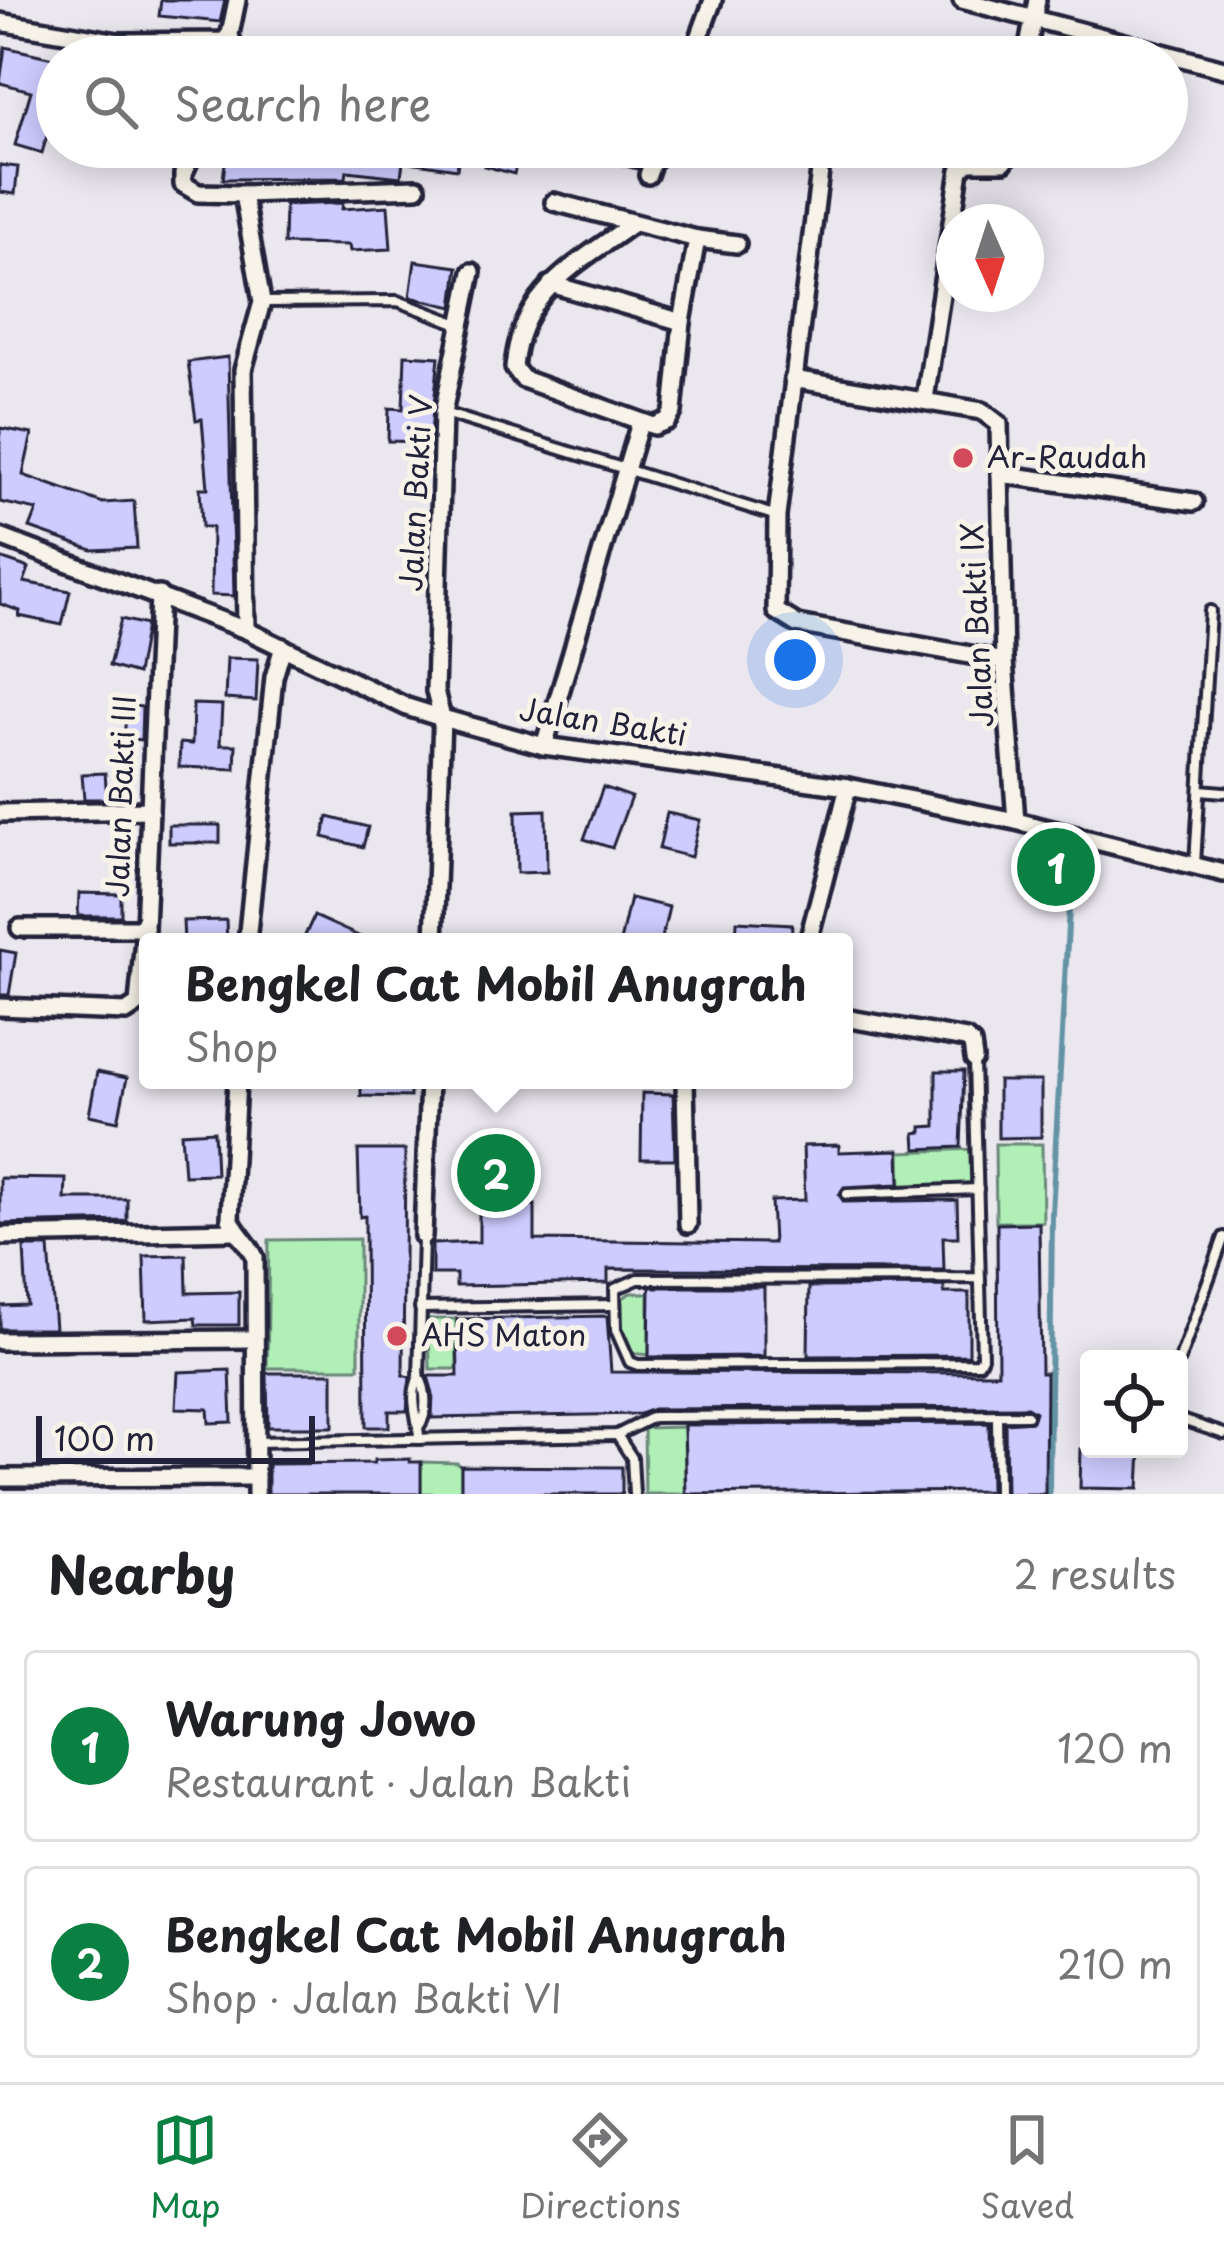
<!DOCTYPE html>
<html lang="en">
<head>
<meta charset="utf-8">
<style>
  body { margin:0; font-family:"Playpen Sans",sans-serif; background:#f6f6f6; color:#202124 }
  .controls { position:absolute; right:36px; bottom:36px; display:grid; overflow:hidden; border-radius:12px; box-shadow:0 6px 30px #0003 }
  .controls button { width:108px; height:108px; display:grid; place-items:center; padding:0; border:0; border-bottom:3px solid #e0e0e0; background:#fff; color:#202124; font:60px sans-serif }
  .compass { position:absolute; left:936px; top:204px; width:108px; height:108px; border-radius:50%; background:#fff; box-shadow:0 6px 30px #0003; rotate:177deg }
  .scale { position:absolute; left:36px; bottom:30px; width:279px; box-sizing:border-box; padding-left:12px; border:6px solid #22223b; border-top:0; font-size:33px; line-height:42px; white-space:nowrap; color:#22223b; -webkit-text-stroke:9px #f7f3e8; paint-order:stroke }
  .you { position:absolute; left:795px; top:660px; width:42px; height:42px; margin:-30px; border:9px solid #fff; border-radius:50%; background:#1a73e8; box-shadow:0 0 0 18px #1a73e833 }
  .badge { display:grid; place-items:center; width:78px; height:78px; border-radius:50%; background:#0b8043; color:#fff; font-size:39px; font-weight:700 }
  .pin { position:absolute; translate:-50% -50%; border:6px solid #fff; box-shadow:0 3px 12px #0006 }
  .popup { position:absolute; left:139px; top:933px; width:714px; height:156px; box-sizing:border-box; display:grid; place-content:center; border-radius:12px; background:#fff; filter:drop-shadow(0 3px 9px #0005); font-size:39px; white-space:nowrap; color:#757577 }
  .popup b { font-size:45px; color:#202124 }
  .popup::after { content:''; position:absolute; left:50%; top:100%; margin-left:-24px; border:24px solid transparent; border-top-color:#fff }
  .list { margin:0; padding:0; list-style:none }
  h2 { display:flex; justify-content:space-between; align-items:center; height:156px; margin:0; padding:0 48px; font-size:51px }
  h2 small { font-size:39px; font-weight:400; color:#757577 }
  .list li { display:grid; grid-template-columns:78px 1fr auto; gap:36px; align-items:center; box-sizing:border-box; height:192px; margin:0 24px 24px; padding:0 24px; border:3px solid #e0e0e0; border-radius:12px }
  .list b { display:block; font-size:45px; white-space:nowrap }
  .list p { margin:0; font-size:39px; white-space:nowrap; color:#757577 }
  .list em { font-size:39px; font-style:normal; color:#757577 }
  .icon { flex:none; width:66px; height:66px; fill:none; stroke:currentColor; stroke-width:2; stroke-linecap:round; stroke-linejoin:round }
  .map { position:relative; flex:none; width:1224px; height:1494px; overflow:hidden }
  .search { position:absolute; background:#fff; box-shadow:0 6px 30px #0003; left:36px; right:36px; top:36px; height:132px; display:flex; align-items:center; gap:30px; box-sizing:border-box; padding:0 42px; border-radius:66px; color:#757577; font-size:45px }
  .sheet { height:588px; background:#fff }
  nav { display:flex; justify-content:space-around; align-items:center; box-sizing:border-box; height:168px; border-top:3px solid #e0e0e0; background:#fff; font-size:33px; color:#757577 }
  nav a { display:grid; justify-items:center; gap:6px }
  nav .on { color:#0b8043 }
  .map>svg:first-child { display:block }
</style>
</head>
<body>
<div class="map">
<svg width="1224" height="1494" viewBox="0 0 1224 1494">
  <rect width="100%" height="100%" fill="#ebe7ef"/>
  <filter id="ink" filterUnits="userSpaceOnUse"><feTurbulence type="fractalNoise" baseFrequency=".00833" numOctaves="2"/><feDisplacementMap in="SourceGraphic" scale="24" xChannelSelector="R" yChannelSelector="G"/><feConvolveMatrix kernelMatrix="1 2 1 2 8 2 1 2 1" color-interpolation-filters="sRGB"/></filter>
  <g filter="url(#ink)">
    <g fill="#b0efb6" stroke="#698878" stroke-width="3">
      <polygon points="995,1144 1042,1144 1043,1222 996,1222"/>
      <polygon points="975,1149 977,1187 901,1190 900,1152"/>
      <polygon points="359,1239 359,1368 267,1368 269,1240"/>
      <polygon points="630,1293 649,1293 649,1355 633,1353 620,1329 619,1301"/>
      <polygon points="429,1319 456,1319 457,1369 430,1369"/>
      <polygon points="684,1427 685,1494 645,1494 644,1428"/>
      <polygon points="421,1462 457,1463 461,1466 461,1494 421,1493"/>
    </g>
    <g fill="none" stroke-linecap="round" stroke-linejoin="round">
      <polyline stroke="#6393a5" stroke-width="6" points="1049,1494 1052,1213 1072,854"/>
    </g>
    <g fill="#ceccff" stroke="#22223b" stroke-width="3">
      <polygon points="161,0 225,0 220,22 159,16"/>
      <polygon points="5,47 57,59 57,101 42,153 15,145 31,91 0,83"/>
      <polygon points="139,147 183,147 175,162"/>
      <polygon points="269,147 460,147 457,169 403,161 401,177 347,171 346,178 223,179 227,148 268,153"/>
      <polygon points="489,147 521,147 514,174 484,166"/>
      <polygon points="573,147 645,147 637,169 573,152"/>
      <polygon points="0,165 18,167 15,194 0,192"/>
      <polygon points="343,203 342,209 388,206 391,249 350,251 349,245 284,244 285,205"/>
      <polygon points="415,261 458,267 453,307 410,297"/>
      <polygon points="405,355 439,357 430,442 388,441 389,408 403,409"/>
      <polygon points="228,357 234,596 211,595 212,527 202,527 200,488 208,488 202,419 196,420 188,362"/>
      <polygon points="0,428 32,434 23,475 103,503 134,501 137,548 92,550 30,528 37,510 0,502"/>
      <polygon points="0,558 29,568 24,582 70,591 62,625 19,616 20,611 0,604"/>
      <polygon points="121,619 146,625 137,674 109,666"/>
      <polygon points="227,658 258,659 256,701 225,699"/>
      <polygon points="193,704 222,705 220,745 236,745 235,769 179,767 180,743 192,744"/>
      <polygon points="127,705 142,707 141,740 124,738"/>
      <polygon points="105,773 107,799 84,799 82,774"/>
      <polygon points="603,787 631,797 612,848 584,839"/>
      <polygon points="546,810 547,872 517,873 516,811"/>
      <polygon points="667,813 700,820 691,857 659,849"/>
      <polygon points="328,817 368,827 363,847 323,837"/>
      <rect x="169" y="825" width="51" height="18"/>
      <polygon points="79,893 121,894 121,916 78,916"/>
      <polygon points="630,898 669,907 661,942 620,942"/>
      <polygon points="314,916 372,942 302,942"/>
      <polygon points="226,920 227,942 184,942 183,921"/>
      <polygon points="737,921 792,924 791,942 736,942"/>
      <polygon points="0,950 16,953 9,995 0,995"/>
      <polygon points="936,1071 964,1071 961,1147 916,1149 915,1133 922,1132 922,1127 936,1126"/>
      <polygon points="97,1072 127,1078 118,1121 89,1115"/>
      <polygon points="361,1080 410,1080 410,1097 361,1096"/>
      <polygon points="998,1081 1041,1081 1041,1137 998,1138"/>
      <polygon points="642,1093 673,1094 675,1159 641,1159"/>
      <polygon points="214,1131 216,1174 184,1175 181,1133"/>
      <polygon points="839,1145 839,1152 899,1150 900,1184 844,1187 839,1195 844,1202 957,1200 958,1237 943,1237 944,1270 608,1269 608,1283 456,1286 456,1274 432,1274 432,1244 479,1242 479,1191 473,1191 474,1153 520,1155 517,1205 535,1205 535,1240 773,1243 771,1201 805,1200 803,1146"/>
      <polygon points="358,1150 405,1150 403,1375 410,1377 407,1411 389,1411 389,1427 366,1427 365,1216 360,1217"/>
      <polygon points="0,1178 66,1179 65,1199 127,1199 127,1221 0,1224"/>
      <polygon points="1039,1223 1041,1373 1046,1373 1045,1494 1006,1494 1005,1423 1032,1421 1035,1412 1027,1407 653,1409 640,1414 432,1418 433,1394 428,1376 458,1376 457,1319 607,1316 611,1372 998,1373 997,1224"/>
      <polygon points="24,1247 49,1247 55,1329 0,1329 0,1306 27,1305"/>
      <polygon points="186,1255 187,1293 239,1292 239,1325 196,1325 195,1318 146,1320 144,1256"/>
      <polygon points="944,1286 944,1293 969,1293 969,1355 808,1356 809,1287"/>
      <polygon points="650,1287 764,1287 764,1356 649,1357"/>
      <polygon points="230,1370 232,1422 209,1423 208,1409 176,1408 178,1372"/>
      <polygon points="267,1373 333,1373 333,1427 268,1427"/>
      <polygon points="989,1423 990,1491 686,1494 684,1425"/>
      <polygon points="1081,1449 1141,1449 1139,1489 1080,1488"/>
      <polygon points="410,1459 410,1462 421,1462 421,1494 268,1494 268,1464 374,1463 374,1460"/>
      <polygon points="461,1466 622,1467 622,1494 461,1494"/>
    </g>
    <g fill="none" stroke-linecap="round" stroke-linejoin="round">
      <g stroke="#22223b" stroke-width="16">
        <g id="service">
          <polyline points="262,302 398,301 459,324"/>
          <polyline points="444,413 777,516"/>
          <polyline points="1200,790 1224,792"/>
          <polyline points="1195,864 1210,611"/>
          <polyline points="974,1061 982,1357 979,1363 638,1365 630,1362 616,1330 615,1289 638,1279 980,1278"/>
          <polyline points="847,1194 978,1189"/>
          <polyline points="420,1308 614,1305"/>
          <polyline points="1179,1361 1224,1237"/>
          <path d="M419,1377C427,1389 428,1415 419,1426"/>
          <polyline points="997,1415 998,1494"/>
          <polyline points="1179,1419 1224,1434"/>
          <polyline points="617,1435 632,1458 634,1494"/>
          <path d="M419,1439C419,1418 408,1398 419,1377L423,1238"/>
          <polyline points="255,1442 617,1435 653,1417 1027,1415"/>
        </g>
      </g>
      <g stroke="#22223b" stroke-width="24">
        <g id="minor">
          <polyline points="962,0 1224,69"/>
          <polyline points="0,22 118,42 224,41 230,34"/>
          <polyline points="235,57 230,34 237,0"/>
          <polyline points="692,57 713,0"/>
          <polyline points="1026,57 1037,0"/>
          <polyline points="196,147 183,174 183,184 198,193 243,194 262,302 243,370 246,630"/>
          <polyline points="823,147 777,516 776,611 797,624 1004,661"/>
          <polyline points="648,175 658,147"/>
          <polyline points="243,194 417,188"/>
          <polyline points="554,202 697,239 737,244"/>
          <path d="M632,224C576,265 520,291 514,368L523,379L654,426L667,421L673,412L682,322L697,239"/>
          <polyline points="551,284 682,322"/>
          <polyline points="793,379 982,411 999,424 1004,661 1016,821"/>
          <polyline points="925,399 960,170 969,162 1004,162 1013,147"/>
          <polyline points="1000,474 1194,502"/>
          <polyline points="0,537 246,630 407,707 442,718 544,746 848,787 1016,821 1224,873"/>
          <polyline points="544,746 640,423"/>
          <polyline points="0,813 150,810"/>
          <polyline points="20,928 145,928"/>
          <polyline points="247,942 274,677 283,647"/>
          <polyline points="434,942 442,718 435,691 443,413 472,272"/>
          <polyline points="808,942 848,787"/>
          <polyline points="0,1007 126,1012 138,1004 145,928 159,595"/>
          <polyline points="844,1018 966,1039 972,1044 974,1059"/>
          <path d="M237,1080L230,1218C236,1234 247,1240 255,1257L256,1494"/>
          <polyline points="685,1080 688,1224"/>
          <polyline points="0,1236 235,1231"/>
          <polyline points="423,1236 429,1080"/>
          <polyline points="0,1341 254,1339"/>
          <polyline points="0,1478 256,1477"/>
        </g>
      </g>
      <use href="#service" stroke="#f7f3e8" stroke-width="8"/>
      <use href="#minor" stroke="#f7f3e8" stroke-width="15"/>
    </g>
  </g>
  <g fill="#d1495b" stroke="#f7f3e8" stroke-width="4.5">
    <circle cx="963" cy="458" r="12"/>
    <circle cx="397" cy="1336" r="12"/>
  </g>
  <g text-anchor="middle" stroke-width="10" stroke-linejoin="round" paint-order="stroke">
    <g font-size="30" fill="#22223b" stroke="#f7f3e8" text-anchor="start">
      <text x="987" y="468">Ar-Raudah</text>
      <text x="421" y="1346">AHS Maton</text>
    </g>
    <g font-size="30" fill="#22223b" stroke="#f7f3e8">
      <text transform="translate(417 493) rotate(-87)" y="10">Jalan Bakti V</text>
      <text transform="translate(978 625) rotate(-93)" y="10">Jalan Bakti IX</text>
      <text transform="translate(603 723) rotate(9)" y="10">Jalan Bakti</text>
      <text transform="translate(122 796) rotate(-88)" y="10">Jalan Bakti III</text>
    </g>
  </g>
</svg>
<div class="controls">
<button><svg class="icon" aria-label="locate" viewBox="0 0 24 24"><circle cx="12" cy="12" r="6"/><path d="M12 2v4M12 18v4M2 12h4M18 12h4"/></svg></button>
</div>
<svg class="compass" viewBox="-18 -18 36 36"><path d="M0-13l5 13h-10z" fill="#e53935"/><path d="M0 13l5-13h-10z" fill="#757577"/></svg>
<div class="scale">100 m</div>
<div class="you"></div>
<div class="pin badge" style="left:1056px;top:867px">1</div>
<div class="pin badge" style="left:496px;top:1173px">2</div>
<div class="popup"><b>Bengkel Cat Mobil Anugrah</b>Shop</div>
<div class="search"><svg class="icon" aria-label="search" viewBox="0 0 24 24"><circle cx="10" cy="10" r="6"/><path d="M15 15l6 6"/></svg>Search here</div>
</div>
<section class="sheet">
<h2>Nearby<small>2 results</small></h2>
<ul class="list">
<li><span class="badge">1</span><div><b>Warung Jowo</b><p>Restaurant · Jalan Bakti</p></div><em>120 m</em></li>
<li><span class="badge">2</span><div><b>Bengkel Cat Mobil Anugrah</b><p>Shop · Jalan Bakti VI</p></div><em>210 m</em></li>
</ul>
</section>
<nav>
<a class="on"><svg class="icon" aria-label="map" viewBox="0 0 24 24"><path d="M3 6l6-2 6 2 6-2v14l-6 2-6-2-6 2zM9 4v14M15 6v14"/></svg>Map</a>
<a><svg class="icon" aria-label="directions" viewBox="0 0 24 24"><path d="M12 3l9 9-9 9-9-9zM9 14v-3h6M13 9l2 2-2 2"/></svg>Directions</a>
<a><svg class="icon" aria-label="saved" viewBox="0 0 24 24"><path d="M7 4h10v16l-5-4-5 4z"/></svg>Saved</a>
</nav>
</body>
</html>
